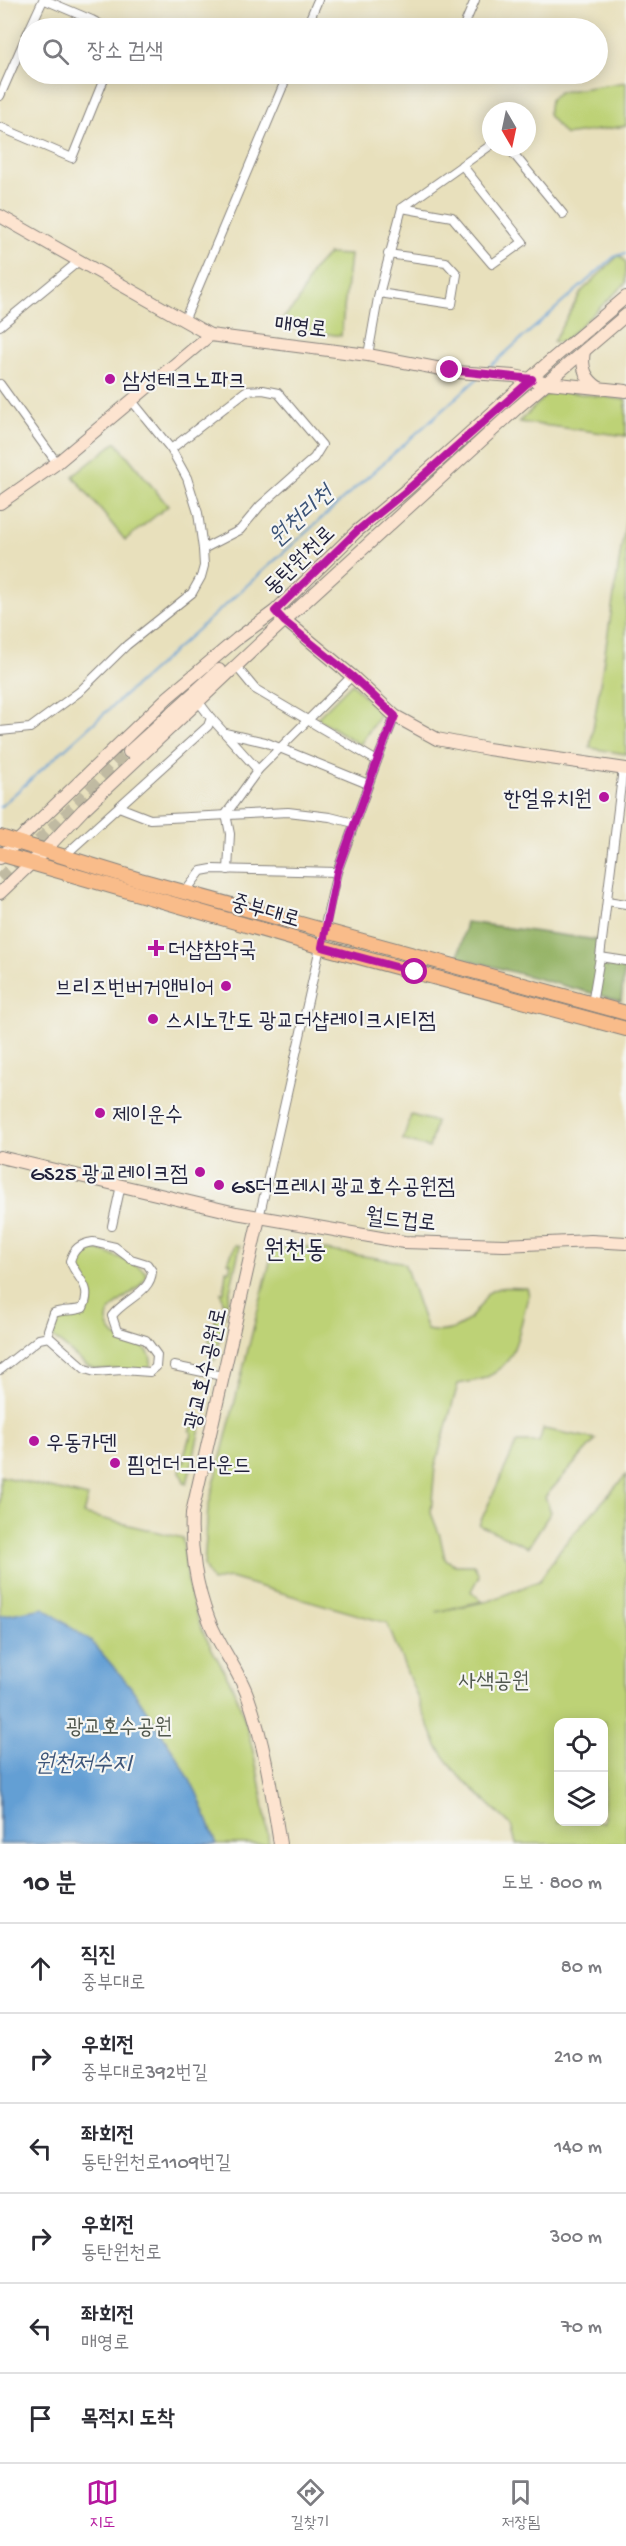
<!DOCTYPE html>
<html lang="ko">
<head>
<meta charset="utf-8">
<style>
  body { margin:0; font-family:"Gochi Hand","Poor Story",sans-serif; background:#f7f7f7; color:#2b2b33 }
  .controls { position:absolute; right:18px; bottom:18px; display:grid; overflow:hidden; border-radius:12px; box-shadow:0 3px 15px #0003 }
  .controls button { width:54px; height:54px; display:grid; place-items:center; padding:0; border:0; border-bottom:2px solid #e1e1e2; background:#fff; color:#2b2b33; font:30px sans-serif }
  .compass { position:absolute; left:482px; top:102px; width:54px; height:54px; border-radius:50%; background:#fff; box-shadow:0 3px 15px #0003; rotate:171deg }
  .stop { position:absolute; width:18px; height:18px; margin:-14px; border:4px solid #b5179e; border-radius:50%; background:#fff }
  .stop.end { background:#b5179e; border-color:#fff; box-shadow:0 2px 6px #0008 }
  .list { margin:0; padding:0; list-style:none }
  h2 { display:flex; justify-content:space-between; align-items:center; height:78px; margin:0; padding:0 24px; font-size:26px }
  h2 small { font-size:20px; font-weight:400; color:#7c7c81 }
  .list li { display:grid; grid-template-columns:39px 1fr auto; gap:18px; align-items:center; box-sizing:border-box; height:90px; padding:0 24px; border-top:2px solid #e1e1e2 }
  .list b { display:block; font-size:22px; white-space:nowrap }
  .list p { margin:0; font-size:20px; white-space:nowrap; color:#7c7c81 }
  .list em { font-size:20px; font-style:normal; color:#7c7c81 }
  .icon { flex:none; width:33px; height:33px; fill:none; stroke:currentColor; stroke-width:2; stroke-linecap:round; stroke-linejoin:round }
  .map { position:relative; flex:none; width:626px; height:1844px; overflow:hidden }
  .search { position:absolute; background:#fff; box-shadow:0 3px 15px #0003; left:18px; right:18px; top:18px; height:66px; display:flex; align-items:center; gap:15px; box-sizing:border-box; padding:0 21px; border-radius:33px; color:#7c7c81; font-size:22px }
  .sheet { height:618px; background:#fff }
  nav { display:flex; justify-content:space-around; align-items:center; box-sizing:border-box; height:84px; border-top:2px solid #e1e1e2; background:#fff; font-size:16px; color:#7c7c81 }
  nav a { display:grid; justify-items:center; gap:3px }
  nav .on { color:#b5179e }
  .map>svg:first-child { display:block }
</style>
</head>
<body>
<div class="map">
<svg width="626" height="1844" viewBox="0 0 626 1844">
  <rect width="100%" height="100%" fill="#f6f6f2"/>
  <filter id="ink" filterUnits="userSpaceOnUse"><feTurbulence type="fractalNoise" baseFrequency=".0167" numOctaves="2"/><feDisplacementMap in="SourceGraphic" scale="12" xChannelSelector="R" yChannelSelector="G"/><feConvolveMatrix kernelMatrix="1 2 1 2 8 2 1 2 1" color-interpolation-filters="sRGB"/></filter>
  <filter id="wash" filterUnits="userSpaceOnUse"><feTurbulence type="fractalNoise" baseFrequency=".008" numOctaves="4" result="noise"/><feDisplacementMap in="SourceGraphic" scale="24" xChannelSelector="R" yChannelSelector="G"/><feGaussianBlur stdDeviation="1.35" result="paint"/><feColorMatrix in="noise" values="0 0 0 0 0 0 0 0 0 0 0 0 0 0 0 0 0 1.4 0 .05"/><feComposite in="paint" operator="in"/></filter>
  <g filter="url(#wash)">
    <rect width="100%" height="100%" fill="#e8e0bc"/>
    <g fill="#bdd276" stroke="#707a58" stroke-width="1.5" fill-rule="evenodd">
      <polygon points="626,82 626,126 565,135 548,115 550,100 559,92"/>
      <polygon points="328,254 350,255 341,336 276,326 298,302 312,271"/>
      <polygon points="619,255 626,262 626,283 563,342 553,342 582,291"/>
      <polygon points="552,390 626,400 626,436 519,422"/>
      <polygon points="116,442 168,506 125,540 73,476"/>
      <polygon points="626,518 626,754 590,748"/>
      <polygon points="352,683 380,714 360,745 317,718"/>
      <polygon points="411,1115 436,1122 429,1148 403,1140"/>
      <path d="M287,1244L401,1262L405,1265L427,1330C449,1335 467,1326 479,1307C483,1303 485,1295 490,1292C501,1285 515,1288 527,1288L529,1295C518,1325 521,1363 485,1378C477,1381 467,1382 458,1384L435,1467L431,1513L440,1536L445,1559L455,1565H474L479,1576L471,1591L482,1601L436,1612L489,1601L539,1581L562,1547L626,1475V1844H516L511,1825L457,1774L437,1746L387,1623L230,1578L212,1581L204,1566L208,1508L272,1254ZM558,1722H604V1822H558Z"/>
      <polygon points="235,1245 240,1246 227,1304 223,1303 221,1292 224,1292 226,1270 229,1271 231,1263 228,1262"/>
      <path d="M89,1248C101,1250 140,1264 146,1273C145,1297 86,1305 115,1336C129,1343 153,1343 151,1365L145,1370L95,1369L86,1365L53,1337L55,1319C63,1314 70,1317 79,1315C107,1307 81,1276 76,1262L79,1252Z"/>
      <polygon points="226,1308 215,1360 210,1359 208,1348 212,1348 213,1343 209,1342 212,1330 215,1331 217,1324 214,1323 219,1310"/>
      <polygon points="194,1424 201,1425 187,1484 184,1483 180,1471 182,1461 185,1461 184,1455 189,1439 191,1439 192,1432 190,1431"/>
      <polygon points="543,1429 596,1439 545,1497 551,1512 528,1547 479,1525 517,1442 539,1442"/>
      <path d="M0,1476L88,1497L83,1514L183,1538C185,1569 189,1599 201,1627C211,1651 227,1672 237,1697C254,1743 263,1795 269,1844H0Z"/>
    </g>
    <polygon fill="#96b467" stroke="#5c6b51" stroke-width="1.5" points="466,922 597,940 596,961 625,965 621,1001 458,957"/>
    <polygon fill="#649fd4" stroke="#436088" stroke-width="1.5" points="44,1608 93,1643 131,1687 179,1760 197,1793 217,1844 0,1844 0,1616"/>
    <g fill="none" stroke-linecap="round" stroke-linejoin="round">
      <g stroke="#649fd4" stroke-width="2">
        <polyline points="486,370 614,257 626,253"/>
        <polyline points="0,807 478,378"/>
      </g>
    </g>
  </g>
  <g filter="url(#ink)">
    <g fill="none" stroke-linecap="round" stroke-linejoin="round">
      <polyline stroke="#c0baa2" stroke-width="12" stroke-dasharray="12 6" stroke-linecap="butt" points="0,879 129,752"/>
      <g stroke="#85817c" stroke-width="10">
        <g id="street">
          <polyline points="45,0 92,20 107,28"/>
          <polyline points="30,28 43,0"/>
          <polyline points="306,28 318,0"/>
          <polyline points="463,28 475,0"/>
          <polyline points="0,96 28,32"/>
          <polyline points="0,127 72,158 106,74"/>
          <polyline points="508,147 563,214"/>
          <polyline points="402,208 452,217 492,264 523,242 462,165"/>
          <polyline points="379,293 452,304 457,274 446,262 388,254"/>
          <polyline points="184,321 288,74"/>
          <polyline points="0,326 79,261"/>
          <polyline points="368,355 378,298 402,208 491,145"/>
          <polyline points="0,384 57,463"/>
          <polyline points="171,449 246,391 263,390 278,393 322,445 314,458 260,506 240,530 203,549"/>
          <polyline points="236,666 255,689 377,761"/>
          <polyline points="198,701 211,718 258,770"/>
          <polyline points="0,731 30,728 79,692 127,645 192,593 201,577 204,566 203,549 198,513 187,478 171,449 132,401"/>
          <polyline points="225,733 265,742 368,784"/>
          <polyline points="119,807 150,819 288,812 330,817 354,823"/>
          <polyline points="63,857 208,726 211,718"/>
          <polyline points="228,870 230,834 226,814 258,770 352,676"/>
          <polyline points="185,892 201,871 212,869 337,872"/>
          <polyline points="607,901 626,904"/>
          <polyline points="600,957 626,961"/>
          <polyline points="592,1004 600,957 623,768"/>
          <polyline points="259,1218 337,872 377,761 395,716"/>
          <polyline points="112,1226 121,1185"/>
          <path d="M93,1242L115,1247L131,1259L147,1264L152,1271C151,1293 124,1299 112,1316L117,1331L146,1340L157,1355L156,1367L150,1372L122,1370L95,1372L85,1369L49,1337L48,1330L54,1313C64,1309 73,1312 83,1308C93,1285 78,1281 70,1261C74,1248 80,1244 93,1242Z"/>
          <polyline points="174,1366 222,1376"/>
          <polyline points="0,1370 39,1339 49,1337"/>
        </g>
      </g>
      <g stroke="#85817c" stroke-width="14">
        <g id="secondary">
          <polyline points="0,216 210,335 368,355 457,372 514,376 549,383 626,391"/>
          <path d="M584,351C581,367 585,379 599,388"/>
          <polyline points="0,503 57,463 210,335"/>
          <polyline points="280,616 352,676 395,716 437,739 488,749 626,769"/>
          <polyline points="129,752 219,670"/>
          <polyline points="0,858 168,697 237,639 275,611 357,531 405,491 550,361 626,297"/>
          <polyline points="0,893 44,851 83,810 271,633 517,408 626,315"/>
          <polyline points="0,1157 236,1213 404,1242 504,1245 591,1241 626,1243"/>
          <path d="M259,1218L192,1513C190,1548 196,1587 209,1620C219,1647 239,1670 248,1697C265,1745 272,1794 280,1844"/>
        </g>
      </g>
      <g stroke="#85817c" stroke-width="16">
        <g id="primary">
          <polyline points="0,837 140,880 626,1013"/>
          <polyline points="0,854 322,947 626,1029"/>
        </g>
      </g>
      <use href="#street" stroke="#fff" stroke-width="8"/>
      <use href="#secondary" stroke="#fde4d0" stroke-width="12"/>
      <use href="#primary" stroke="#f9bc8a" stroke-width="14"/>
    </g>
  </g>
  <g fill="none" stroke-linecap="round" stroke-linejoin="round" filter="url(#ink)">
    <polyline stroke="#b5179e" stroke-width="8" points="415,972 322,947 337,872 377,761 395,716 352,676 285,622 275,611 357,531 405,492 532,379 450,370"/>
  </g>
  <g fill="#b5179e" stroke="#f6f6f2" stroke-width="2">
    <circle cx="110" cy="379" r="6"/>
    <circle cx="604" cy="797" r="6"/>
    <path d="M153 939h6v6h6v6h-6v6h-6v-6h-6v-6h6z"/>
    <circle cx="226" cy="986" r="6"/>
    <circle cx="153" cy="1019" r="6"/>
    <circle cx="100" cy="1113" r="6"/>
    <circle cx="200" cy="1172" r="6"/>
    <circle cx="219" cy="1185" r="6"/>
    <circle cx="34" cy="1441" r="6"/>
    <circle cx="115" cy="1463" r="6"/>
  </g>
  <g text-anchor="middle" stroke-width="4.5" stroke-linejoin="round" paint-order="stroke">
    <g font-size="22" fill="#22223b" stroke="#f6f6f2">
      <text transform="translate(301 325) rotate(7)" y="8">매영로</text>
      <text transform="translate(298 559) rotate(-44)" y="8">동탄원천로</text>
      <text transform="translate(266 909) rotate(16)" y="8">중부대로</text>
      <text transform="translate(401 1218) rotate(6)" y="8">월드컵로</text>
      <text transform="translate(204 1368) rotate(-77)" y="8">광교호수공원로</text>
    </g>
    <g font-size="22" fill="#22223b" stroke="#f6f6f2" text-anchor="start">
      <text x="122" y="387">삼성테크노파크</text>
      <text x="592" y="805" text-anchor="end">한얼유치원</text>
      <text x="168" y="956">더샵참약국</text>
      <text x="214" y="994" text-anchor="end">브리즈번버거앤비어</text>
      <text x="165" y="1027">스시노칸도 광교더샵레이크시티점</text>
      <text x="112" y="1121">제이운수</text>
      <text x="188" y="1180" text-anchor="end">GS25 광교레이크점</text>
      <text x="231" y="1193">GS더프레시 광교호수공원점</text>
      <text x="46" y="1449">우동카덴</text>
      <text x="127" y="1471">핌언더그라운드</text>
    </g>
    <g font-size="22" fill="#50574d" stroke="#f6f6f2">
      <text x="494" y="1687">사색공원</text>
      <text x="119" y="1733">광교호수공원</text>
    </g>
    <g font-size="24" font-style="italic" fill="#3c5478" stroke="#f6f6f2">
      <text transform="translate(300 515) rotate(-42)" y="8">원천리천</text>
      <text x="83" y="1770">원천저수지</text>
    </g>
    <g font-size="26" fill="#22223b" stroke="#f6f6f2">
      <text x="295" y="1257">원천동</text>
    </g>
  </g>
</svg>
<div class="controls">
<button><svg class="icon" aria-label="locate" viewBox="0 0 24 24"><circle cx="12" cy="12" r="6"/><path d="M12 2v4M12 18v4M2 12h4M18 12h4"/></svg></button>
<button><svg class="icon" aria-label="layers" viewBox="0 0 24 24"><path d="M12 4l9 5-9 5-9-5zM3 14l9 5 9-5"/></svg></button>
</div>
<svg class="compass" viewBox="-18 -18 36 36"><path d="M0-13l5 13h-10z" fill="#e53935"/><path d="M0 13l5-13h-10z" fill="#7c7c81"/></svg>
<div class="stop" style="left:415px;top:972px"></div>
<div class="stop end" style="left:450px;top:370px"></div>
<div class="search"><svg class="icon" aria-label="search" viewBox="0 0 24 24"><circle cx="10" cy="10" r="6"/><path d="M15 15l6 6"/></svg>장소 검색</div>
</div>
<section class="sheet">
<h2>10 분<small>도보 · 800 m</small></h2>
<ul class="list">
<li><svg class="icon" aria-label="ahead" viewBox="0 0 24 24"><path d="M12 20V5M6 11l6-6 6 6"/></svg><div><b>직진</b><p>중부대로</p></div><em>80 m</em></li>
<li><svg class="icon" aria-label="right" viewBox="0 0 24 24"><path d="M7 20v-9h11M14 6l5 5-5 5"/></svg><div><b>우회전</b><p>중부대로392번길</p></div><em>210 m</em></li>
<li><svg class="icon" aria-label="left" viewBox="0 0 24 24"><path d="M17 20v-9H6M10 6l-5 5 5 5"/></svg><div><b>좌회전</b><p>동탄원천로1109번길</p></div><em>140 m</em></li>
<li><svg class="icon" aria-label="right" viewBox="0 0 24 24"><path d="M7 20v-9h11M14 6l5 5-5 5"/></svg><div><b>우회전</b><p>동탄원천로</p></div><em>300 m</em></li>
<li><svg class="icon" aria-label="left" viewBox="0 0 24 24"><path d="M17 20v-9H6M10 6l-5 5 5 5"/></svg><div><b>좌회전</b><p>매영로</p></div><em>70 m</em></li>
<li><svg class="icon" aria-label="arrive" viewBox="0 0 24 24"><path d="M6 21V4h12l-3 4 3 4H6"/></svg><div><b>목적지 도착</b></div></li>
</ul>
</section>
<nav>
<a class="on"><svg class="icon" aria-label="map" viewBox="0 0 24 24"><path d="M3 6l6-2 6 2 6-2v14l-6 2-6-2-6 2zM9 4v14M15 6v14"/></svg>지도</a>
<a><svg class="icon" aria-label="directions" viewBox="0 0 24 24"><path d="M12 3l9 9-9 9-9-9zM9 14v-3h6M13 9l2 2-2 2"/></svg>길찾기</a>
<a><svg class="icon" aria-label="saved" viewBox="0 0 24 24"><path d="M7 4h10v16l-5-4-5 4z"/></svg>저장됨</a>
</nav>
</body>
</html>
